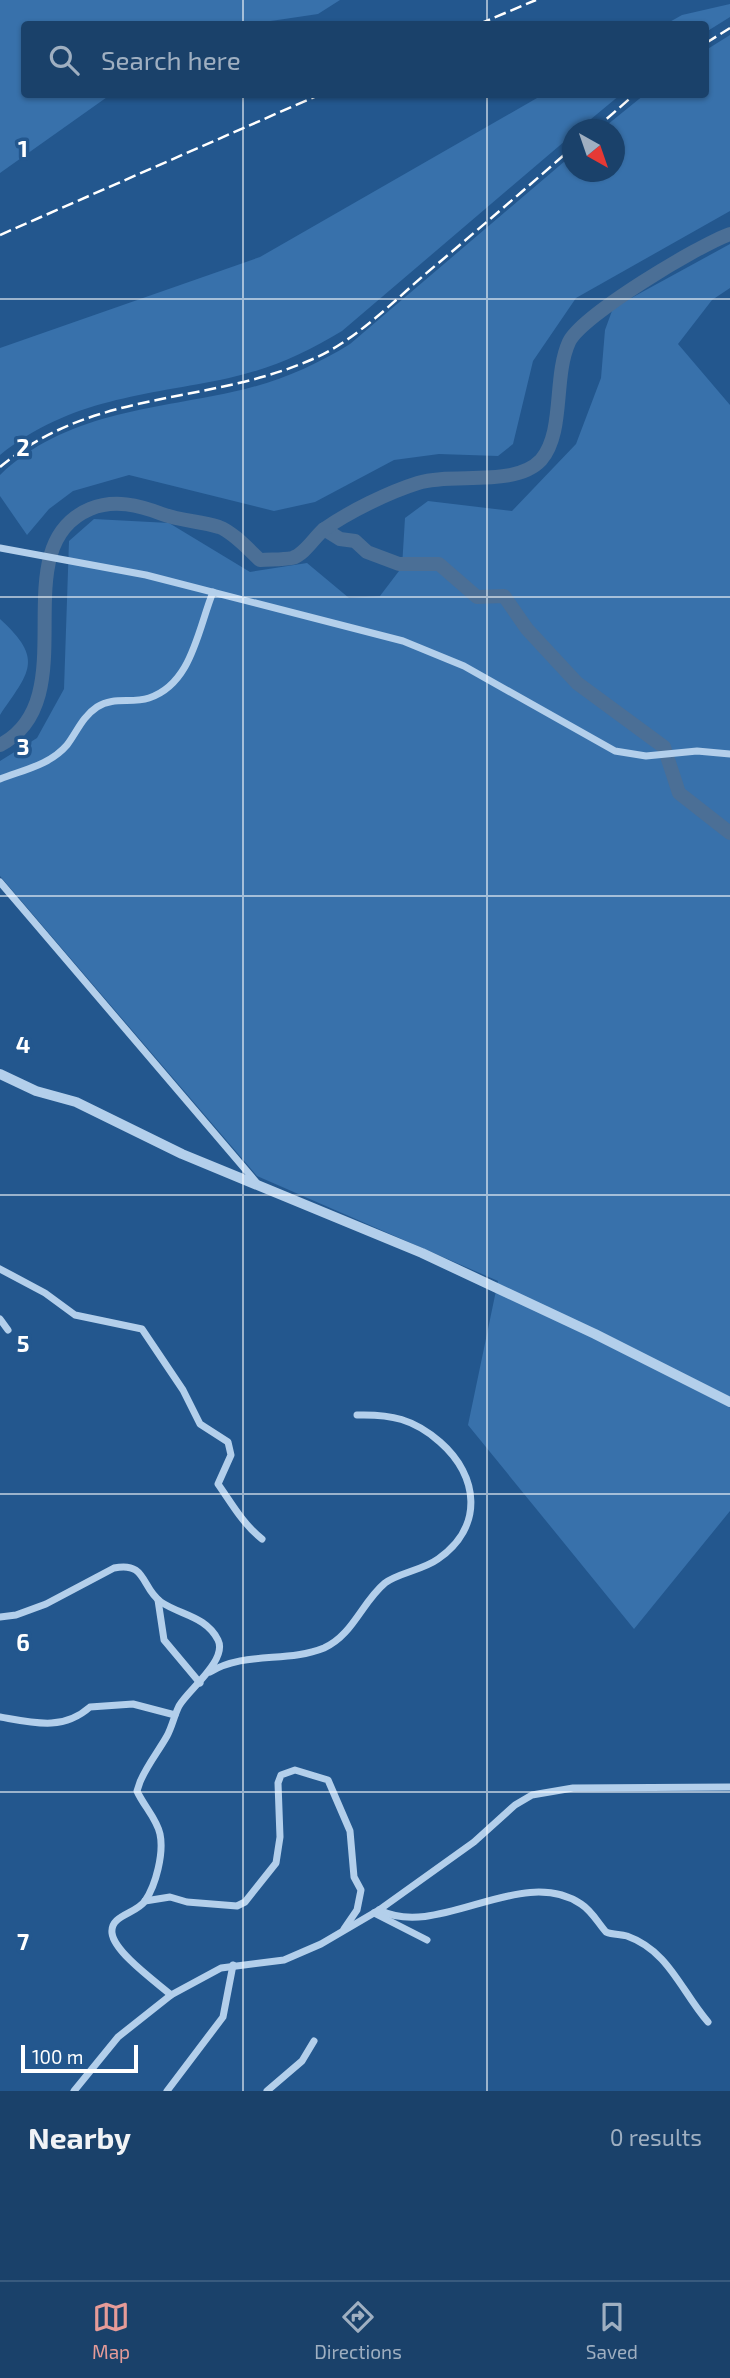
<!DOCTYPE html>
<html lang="en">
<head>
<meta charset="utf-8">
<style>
  body { margin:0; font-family:"Exo 2",sans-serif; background:#274c72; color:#f1f3f6 }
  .compass { position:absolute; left:562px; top:119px; width:63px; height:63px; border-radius:50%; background:#1a416a; box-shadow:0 2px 5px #0004; rotate:140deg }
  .scale { position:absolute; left:21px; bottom:18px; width:117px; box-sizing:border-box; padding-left:7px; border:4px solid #fff; border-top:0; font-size:19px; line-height:24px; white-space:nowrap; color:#fff; -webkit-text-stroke:5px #23578e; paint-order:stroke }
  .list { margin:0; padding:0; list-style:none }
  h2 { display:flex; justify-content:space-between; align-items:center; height:91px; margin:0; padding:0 28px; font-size:30px }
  h2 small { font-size:23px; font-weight:400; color:#9fafc1 }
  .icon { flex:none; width:38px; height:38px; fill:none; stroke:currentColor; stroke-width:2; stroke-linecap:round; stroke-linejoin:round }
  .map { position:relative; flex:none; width:730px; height:2091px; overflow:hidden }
  .search { position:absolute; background:#1a416a; box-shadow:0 2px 5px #0004; left:21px; right:21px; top:21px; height:77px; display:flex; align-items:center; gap:18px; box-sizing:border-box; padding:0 24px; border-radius:7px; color:#9fafc1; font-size:26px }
  .sheet { height:189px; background:#1a416a }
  nav { display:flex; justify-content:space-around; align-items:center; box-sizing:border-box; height:98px; border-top:2px solid #385a7e; background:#1a416a; font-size:19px; color:#9fafc1 }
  nav a { display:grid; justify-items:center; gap:4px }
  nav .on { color:#e69b98 }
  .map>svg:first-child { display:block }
</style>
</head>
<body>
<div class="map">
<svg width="730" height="2091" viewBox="0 0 730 2091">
  <rect width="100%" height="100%" fill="#23578e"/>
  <g fill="#3871ab">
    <polygon points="0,0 340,0 318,14 251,24 24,24 24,94 110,95 0,173"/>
    <polygon points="730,4 730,17 706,32 706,24 666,24 682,15"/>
    <path d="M730,35V211L576,298L533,361L513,444L498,456L439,454L394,460L315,502L274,511L129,475L73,491L49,509L27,535L0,496V475C65,413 150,410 232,392C275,383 313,367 350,344L572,155V172H614V130L602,129L644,95L706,94V50Z"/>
    <path d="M544,94L620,95L579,129L572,130V135L342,331C306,353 270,369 229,378C144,396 71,398 0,455V348L260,257Z"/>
    <polygon points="730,244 730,288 712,300 678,344 730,405 730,1511 634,1629 468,1425 498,1281 257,1176 0,876 0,761 37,738 64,689 69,541 94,519 169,523 250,572 307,563 349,598 380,596 402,567 405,518 428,501 512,511 576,444 601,378 605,330 613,308"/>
    <path d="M0,619C45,660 29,672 0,715Z"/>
  </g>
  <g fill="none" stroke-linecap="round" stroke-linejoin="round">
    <g stroke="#4b6f96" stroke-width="14">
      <polyline points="324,529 340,539 355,541 367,552 399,564 439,564 477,597 504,596 527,629 577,683 664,747 679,793 730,833"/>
      <path d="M0,745C89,699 0,547 90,509C114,499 139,505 162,514C181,521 200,521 219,527C233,532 249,550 260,560C270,559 282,560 292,558C304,555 314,538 323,530C348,512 389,492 418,483C452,472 515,488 541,460C565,432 553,377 569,342C582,315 699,245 730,234"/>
    </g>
    <g stroke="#b3cfeb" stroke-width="7">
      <polyline points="0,548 146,575 403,641 464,666 615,751 646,756 697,751 730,754"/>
      <path d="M0,779C23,770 50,765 67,745C77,732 82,717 97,707C114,696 131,704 149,698C192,684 198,629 213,592"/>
      <polyline points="0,882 256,1182"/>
      <path d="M0,1269L45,1293L75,1315L142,1329L183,1390L200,1424L228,1442L231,1455L218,1484C232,1504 243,1524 262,1539"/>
      <polyline points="0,1319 8,1330"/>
      <polyline points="158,1600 164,1640 200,1683"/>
      <path d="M0,1617L16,1615L46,1604L114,1568C147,1561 141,1588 161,1602C180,1615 206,1616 218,1640C228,1660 188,1690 179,1706C174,1716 172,1727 167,1736C158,1752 147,1765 140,1782L137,1791C143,1805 157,1819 160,1834C164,1853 156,1885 145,1901C136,1914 110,1915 112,1933C114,1952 156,1982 171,1995"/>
      <path d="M210,1672C245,1651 287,1663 324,1648C353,1635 362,1602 385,1583C398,1573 423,1570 438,1559C484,1527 479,1476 440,1442C414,1419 391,1414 357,1415"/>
      <path d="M0,1717C34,1723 63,1731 90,1707L133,1704L175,1715"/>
      <polyline points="145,1901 170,1897 187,1902 237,1906 245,1902 276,1863 280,1837 278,1783 281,1775 295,1770 328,1780 350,1831 354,1877 361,1890 357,1910 344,1929"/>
      <path d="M379,1910C439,1940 521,1864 581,1904C592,1911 598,1923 606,1932C613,1935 620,1934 627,1936C669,1951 681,1991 708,2022"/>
      <polyline points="374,1913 427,1940"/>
      <polyline points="74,2091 118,2037 171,1995 221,1968 284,1960 321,1944 379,1910 474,1842 515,1805 532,1795 573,1788 730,1787"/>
      <polyline points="167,2091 223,2017 233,1965"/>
      <polyline points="267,2091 302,2061 314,2041"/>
    </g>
    <polyline stroke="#b3cfeb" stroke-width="10" points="0,1074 36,1091 76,1102 182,1154 422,1253 595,1334 730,1402"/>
    <g stroke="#fff" stroke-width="2.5" stroke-dasharray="12 5" stroke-linecap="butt">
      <polyline points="479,24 536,0"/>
      <polyline points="706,43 730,28"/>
      <polyline points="594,130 635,94"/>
      <polyline points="0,235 321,94"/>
      <path d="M0,467C94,388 206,406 313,359C354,341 390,305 423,276C473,234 523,191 572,148"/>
    </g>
  </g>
  <path fill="none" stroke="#fff" stroke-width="2" stroke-opacity="0.55" d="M243,0V24M487,0V24M243,94V2091M487,94V2091M0,299H730M0,597H730M0,896H730M0,1195H730M0,1494H730M0,1792H730"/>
  <g font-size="23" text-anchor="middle" font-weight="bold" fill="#fff" stroke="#23578e" stroke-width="7" stroke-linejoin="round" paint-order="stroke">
    <text x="23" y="157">1</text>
    <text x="23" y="456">2</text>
    <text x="23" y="755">3</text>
    <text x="23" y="1053">4</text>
    <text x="23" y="1352">5</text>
    <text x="23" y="1651">6</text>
    <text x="23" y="1950">7</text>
  </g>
</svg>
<svg class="compass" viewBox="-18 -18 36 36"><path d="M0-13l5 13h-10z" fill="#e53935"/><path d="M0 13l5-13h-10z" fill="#9fafc1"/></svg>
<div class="scale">100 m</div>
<div class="search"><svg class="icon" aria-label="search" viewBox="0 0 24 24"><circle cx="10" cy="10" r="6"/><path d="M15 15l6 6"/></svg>Search here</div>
</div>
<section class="sheet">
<h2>Nearby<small>0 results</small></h2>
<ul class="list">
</ul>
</section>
<nav>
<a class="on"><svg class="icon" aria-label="map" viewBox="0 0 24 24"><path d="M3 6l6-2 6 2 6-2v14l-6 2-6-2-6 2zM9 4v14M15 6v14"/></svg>Map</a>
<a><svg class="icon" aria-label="directions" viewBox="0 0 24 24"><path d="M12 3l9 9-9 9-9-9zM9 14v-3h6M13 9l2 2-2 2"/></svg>Directions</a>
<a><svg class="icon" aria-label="saved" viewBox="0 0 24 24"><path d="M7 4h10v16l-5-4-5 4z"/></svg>Saved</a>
</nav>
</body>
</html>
